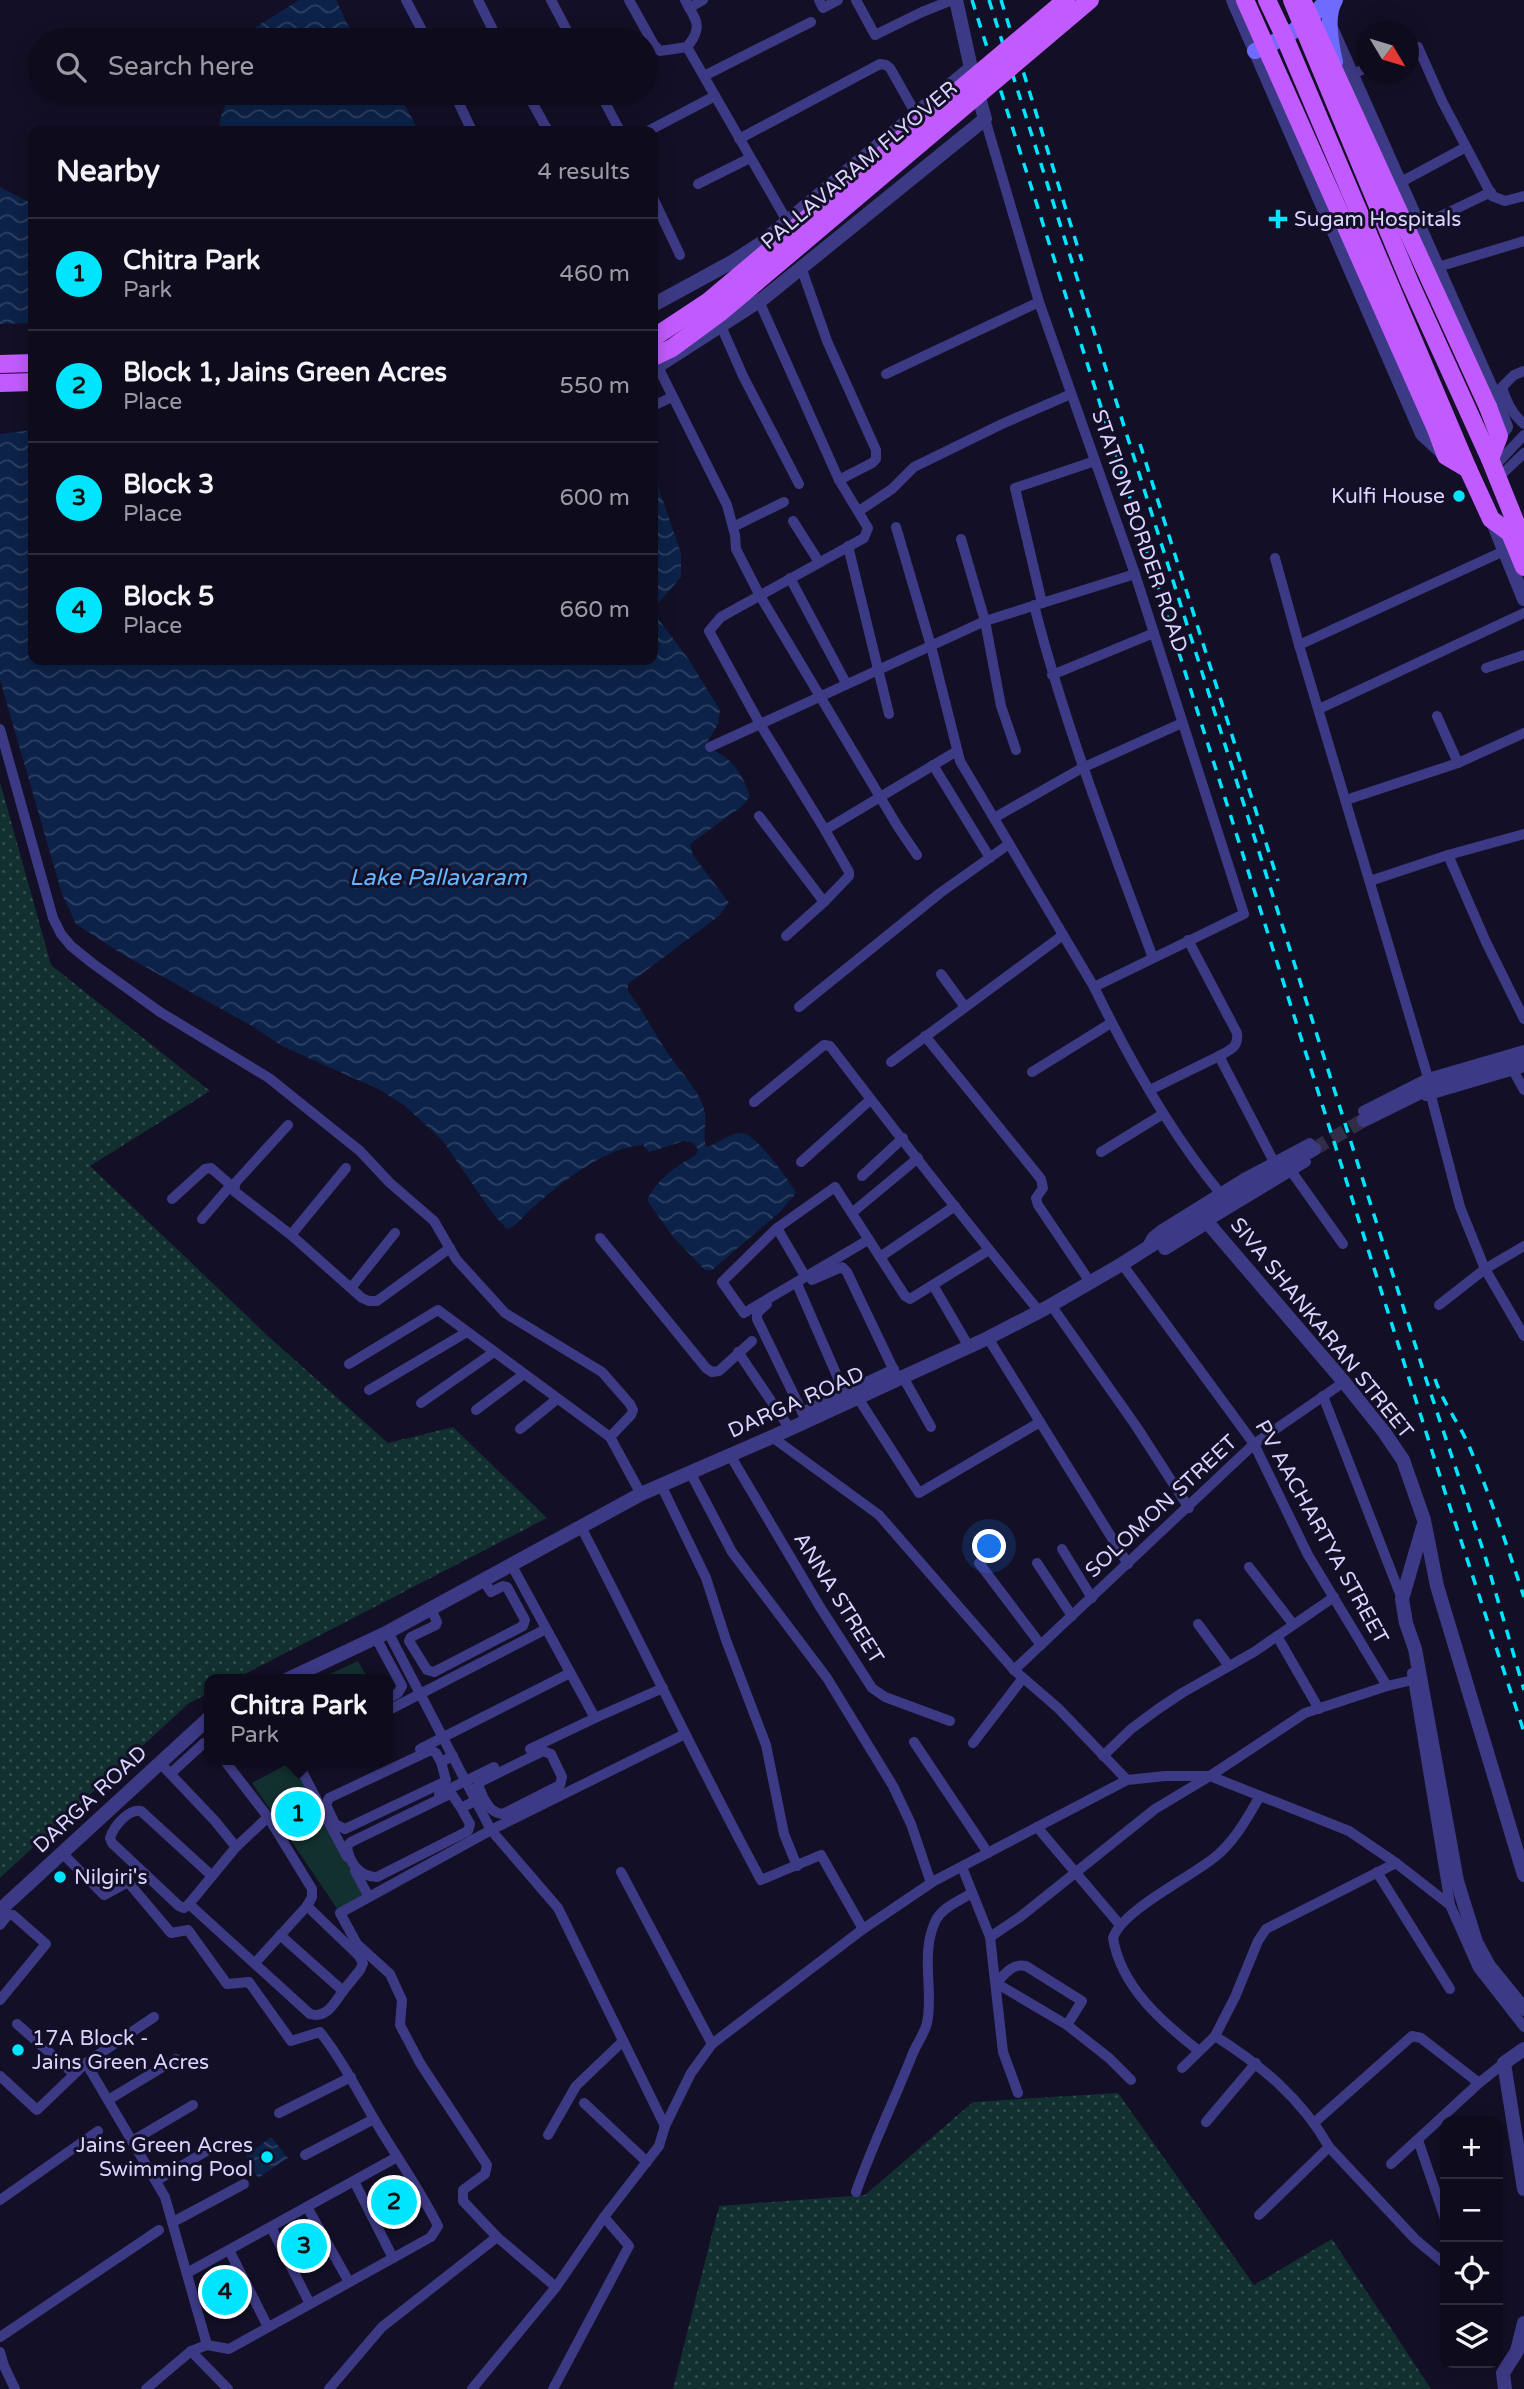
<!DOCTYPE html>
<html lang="en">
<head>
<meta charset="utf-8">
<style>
  body { margin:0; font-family:"Varela Round",sans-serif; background:#1c1929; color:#f1f3f6 }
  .controls { position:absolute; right:21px; bottom:21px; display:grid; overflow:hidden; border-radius:14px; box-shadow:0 4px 18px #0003 }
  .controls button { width:63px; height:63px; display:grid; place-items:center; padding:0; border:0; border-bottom:2px solid #2e2b3b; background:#0e0b1c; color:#f1f3f6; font:35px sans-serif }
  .compass { position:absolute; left:1356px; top:21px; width:63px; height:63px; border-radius:50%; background:#0e0b1c; box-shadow:0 4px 18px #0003; rotate:128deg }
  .you { position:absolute; left:990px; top:1547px; width:24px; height:24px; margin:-18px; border:5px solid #fff; border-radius:50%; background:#1a73e8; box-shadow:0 0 0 10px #1a73e833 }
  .badge { display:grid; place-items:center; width:46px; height:46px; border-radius:50%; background:#00e5ff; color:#111; font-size:23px; font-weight:700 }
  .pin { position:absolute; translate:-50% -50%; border:4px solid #fff; box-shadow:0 2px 7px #0006 }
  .popup { position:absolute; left:204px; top:1674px; width:189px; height:91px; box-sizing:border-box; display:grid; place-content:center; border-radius:14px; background:#0e0b1c; filter:drop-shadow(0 2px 5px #0005); font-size:23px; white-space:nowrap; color:#9b9ba3 }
  .popup b { font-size:26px; color:#f1f3f6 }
  .popup::after { content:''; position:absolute; left:50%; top:100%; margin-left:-14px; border:14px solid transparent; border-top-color:#0e0b1c }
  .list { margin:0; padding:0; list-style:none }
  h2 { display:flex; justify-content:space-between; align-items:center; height:91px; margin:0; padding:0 28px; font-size:30px }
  h2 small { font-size:23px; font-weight:400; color:#9b9ba3 }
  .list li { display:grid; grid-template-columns:46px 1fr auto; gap:21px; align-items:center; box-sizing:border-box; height:112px; padding:0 28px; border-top:2px solid #2e2b3b }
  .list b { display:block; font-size:26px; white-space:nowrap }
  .list p { margin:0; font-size:23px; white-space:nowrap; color:#9b9ba3 }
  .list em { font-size:23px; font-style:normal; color:#9b9ba3 }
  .icon { flex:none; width:38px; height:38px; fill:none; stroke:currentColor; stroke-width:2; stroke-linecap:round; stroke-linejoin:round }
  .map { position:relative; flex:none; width:1524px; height:2389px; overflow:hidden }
  .search { position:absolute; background:#0e0b1c; box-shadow:0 4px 18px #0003; left:28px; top:28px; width:630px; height:77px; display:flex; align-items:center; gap:18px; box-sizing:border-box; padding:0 24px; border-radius:38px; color:#9b9ba3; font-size:26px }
  .panel { position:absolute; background:#0e0b1c; box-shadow:0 4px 18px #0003; left:28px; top:126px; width:630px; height:539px; border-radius:14px }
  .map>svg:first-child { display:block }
</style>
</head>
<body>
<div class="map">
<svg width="1524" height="2389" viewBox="0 0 1524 2389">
  <defs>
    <pattern id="grass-dots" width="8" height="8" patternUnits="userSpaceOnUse" patternTransform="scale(1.75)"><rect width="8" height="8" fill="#12302f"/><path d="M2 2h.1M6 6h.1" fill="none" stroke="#344d4e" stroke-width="1.8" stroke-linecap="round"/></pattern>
    <pattern id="water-waves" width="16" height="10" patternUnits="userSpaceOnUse" patternTransform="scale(1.75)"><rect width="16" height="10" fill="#0c2248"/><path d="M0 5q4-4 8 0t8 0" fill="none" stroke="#2f4163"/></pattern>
  </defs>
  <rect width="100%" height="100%" fill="#130f26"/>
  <g fill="url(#grass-dots)">
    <polygon points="0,782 51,965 210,1091 90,1166 269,1337 388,1443 453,1427 547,1518 235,1679 209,1679 209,1693 189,1703 0,1878"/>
    <polygon points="1118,2093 1254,2285 1332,2239 1431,2389 673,2389 719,2206 865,2195 973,2102"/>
  </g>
  <g fill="#12302f">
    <polygon points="358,1661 368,1679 319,1679"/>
    <polygon points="295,1760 367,1898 340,1913 252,1783"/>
  </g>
  <g fill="url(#water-waves)">
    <polygon points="299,0 336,0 355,40 235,40"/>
    <path d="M226,93H398L419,131H219C219,114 228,107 226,93Z"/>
    <polygon points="0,187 33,204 33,323 0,324"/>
    <path d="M33,430V660H653V472L681,553V577L655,607L656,616L689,660L720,710L718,724L706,744C712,751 718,752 725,757C738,767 745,782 750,796L742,806L690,844L693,855L729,903L719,916L628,984V991C643,1011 655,1034 669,1055C681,1073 698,1088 704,1109C708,1122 702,1134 706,1147C719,1144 728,1133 742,1133C755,1133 789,1180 796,1193L781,1211L712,1270H705L674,1238L647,1200C657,1179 676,1166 696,1155L698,1149L693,1143L684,1141L649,1152L643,1145C604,1147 560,1184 531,1209C523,1216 519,1225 507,1229L493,1214L443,1141L405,1106L380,1090L282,1046L252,1026L122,954L76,924L62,894L0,680V434Z"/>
    <polygon points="271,2137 288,2158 258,2178 246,2156"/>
  </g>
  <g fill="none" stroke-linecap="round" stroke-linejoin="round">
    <polyline stroke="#312d47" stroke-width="14" stroke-dasharray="14 7" stroke-linecap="butt" points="1314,1149 1364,1120"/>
    <g stroke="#3d3a85" stroke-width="10">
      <polyline points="406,0 427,40"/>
      <polyline points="478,0 498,40"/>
      <polyline points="551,0 572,40"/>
      <path d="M629,0L654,45L660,51L687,47C704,26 696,21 685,0"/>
      <polyline points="819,0 823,8 838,0"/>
      <polyline points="856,0 875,35 922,12 952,0"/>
      <polyline points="689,8 703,0"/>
      <polyline points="687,47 787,221"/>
      <polyline points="1408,51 1418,47 1442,101 1492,196 1505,201 1524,196"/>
      <polyline points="1353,74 1366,68"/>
      <polyline points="704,76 811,22"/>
      <polyline points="454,93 472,131"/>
      <polyline points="527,93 548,131"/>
      <polyline points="600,93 620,131"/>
      <polyline points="985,119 1039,302 1135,574 1244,914 1094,987"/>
      <polyline points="648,131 715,96"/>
      <polyline points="739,139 880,64 886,65 890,68 916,114"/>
      <polyline points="1401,182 1466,147"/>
      <polyline points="698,184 750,158"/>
      <polyline points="653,198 680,255"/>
      <polyline points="1420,226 1491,192"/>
      <polyline points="801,267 827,341 876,450 876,459 872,463 839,480"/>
      <polyline points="1438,267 1524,241"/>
      <polyline points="759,301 839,480 868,528 864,538 721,617 709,631 760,724 825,830"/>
      <polyline points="721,326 743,376 799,484"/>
      <polyline points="658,367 727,505 735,535 736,549 759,594 898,827 917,855"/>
      <path d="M1524,371L1514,375L1502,387C1506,401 1512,414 1524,424"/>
      <polyline points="886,374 1039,302"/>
      <polyline points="653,406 672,397"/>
      <polyline points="1493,468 1524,435"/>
      <polyline points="1498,478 1524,453"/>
      <polyline points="859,511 892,489 914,467 1002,424 1071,394"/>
      <polyline points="793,521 819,562"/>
      <polyline points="733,527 784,502"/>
      <path d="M896,527L931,646L960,761L1094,987C1129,1059 1169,1131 1220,1193"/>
      <polyline points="961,539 985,621 1001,706 1016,750"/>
      <polyline points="848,546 889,714"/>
      <polyline points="1275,558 1299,645 1429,1081"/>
      <polyline points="790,578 846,683"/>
      <polyline points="1042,603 1015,488 1095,461"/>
      <path d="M1034,605C1065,726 1110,842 1153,958"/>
      <polyline points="1299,645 1504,551"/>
      <polyline points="1486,668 1524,655"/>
      <polyline points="1052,675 1154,633"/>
      <polyline points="1319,709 1524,613"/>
      <polyline points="0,729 53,918 61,934 71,946 92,963 160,1012 269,1078 360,1151 390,1183 434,1221 456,1259 505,1313 602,1372 630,1404 633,1410 631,1415 610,1437 641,1494"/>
      <polyline points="710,747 985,621 1135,574"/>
      <polyline points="1458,763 1524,733"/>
      <polyline points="933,765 990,858"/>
      <polyline points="1346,800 1458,763 1437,716"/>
      <polyline points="759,816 824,902 849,876 849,872 825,830 957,751"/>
      <polyline points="994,818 1082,768 1182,723"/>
      <polyline points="1448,855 1486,942 1524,1019"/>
      <polyline points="1370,881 1448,855 1524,834"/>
      <polyline points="786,936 824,902"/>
      <path d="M1188,940L1237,1033C1239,1047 1230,1050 1219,1056L1274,1162"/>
      <polyline points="941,974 965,1007"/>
      <polyline points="799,1007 940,893 1009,844"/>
      <polyline points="925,1036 1041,1179 1043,1188 1036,1198 1038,1205 1090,1282"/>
      <polyline points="891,1062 1063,935"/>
      <polyline points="1513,1070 1524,1090"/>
      <polyline points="1032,1072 1111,1023"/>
      <polyline points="1150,1090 1219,1056"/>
      <polyline points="1430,1092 1460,1207 1485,1269 1524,1336"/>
      <polyline points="1426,1096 1524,1067"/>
      <path d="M754,1102L819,1049L824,1045L830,1046C898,1135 967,1223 1038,1310"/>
      <polyline points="1363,1111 1428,1078 1524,1050"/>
      <polyline points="288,1125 236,1182 234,1191 291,1235 362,1298 369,1301 377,1301 450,1248"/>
      <polyline points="1101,1152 1163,1114"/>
      <polyline points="801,1162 870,1100"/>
      <polyline points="1289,1168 1343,1244"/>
      <polyline points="862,1176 903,1138"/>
      <polyline points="172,1199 205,1169 211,1168 234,1188"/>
      <polyline points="853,1212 918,1158"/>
      <polyline points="202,1219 231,1185"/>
      <polyline points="1207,1222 1306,1162"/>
      <polyline points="777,1228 805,1276"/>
      <polyline points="291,1235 346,1168"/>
      <polyline points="600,1238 706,1368 712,1372 719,1371 752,1341"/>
      <polyline points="868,1240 744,1313 722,1282 777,1228 835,1187 905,1296 910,1299 989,1250"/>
      <polyline points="1146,1248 1152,1237 1162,1229 1244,1178 1310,1143"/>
      <polyline points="880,1257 955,1206"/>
      <polyline points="1122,1264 1254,1444 1308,1555 1387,1686"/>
      <polyline points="812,1280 842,1267 847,1272 898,1379"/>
      <polyline points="933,1285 969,1347"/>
      <polyline points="798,1286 844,1392"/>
      <polyline points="351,1288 395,1233"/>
      <polyline points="767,1304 757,1313 757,1319 807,1422"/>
      <polyline points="1051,1305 1136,1426 1189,1508"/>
      <polyline points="1439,1305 1485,1269 1524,1246"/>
      <polyline points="988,1338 1128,1564"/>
      <polyline points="738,1352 790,1429"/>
      <polyline points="349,1364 438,1310 610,1437"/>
      <polyline points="903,1377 931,1427"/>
      <polyline points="369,1390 467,1332"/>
      <polyline points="1323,1396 1402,1599"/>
      <polyline points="858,1398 919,1493 1040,1422"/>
      <polyline points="421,1403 494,1352"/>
      <polyline points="476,1410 524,1374"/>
      <polyline points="802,1412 894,1369"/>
      <polyline points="520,1429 557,1399"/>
      <polyline points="772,1437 879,1515 1014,1670 1058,1708 1127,1780"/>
      <polyline points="730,1455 820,1607 872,1688 885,1697 950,1721"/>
      <polyline points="690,1472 732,1552 827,1678 893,1786 911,1824 931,1883"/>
      <polyline points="661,1485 706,1578 726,1640 766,1745 784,1834 797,1866"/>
      <path d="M581,1527C642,1644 698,1764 761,1880L821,1855L863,1929"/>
      <polyline points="1062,1549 1092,1598"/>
      <polyline points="979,1563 1041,1645"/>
      <polyline points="1037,1563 1072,1616"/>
      <polyline points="512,1566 595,1718 530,1749"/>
      <polyline points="1249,1567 1293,1624"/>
      <polyline points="431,1609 437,1622 436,1625 411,1637 409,1641 427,1670 434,1672 523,1626 525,1620 507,1587 503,1586 491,1592 484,1581"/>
      <polyline points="1198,1624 1229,1666"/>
      <polyline points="388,1632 491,1830 558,1908 665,2126"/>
      <polyline points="1277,1636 1319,1709"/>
      <polyline points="376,1638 402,1686 398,1693 387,1699"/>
      <polyline points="1014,1670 1254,1444 1344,1382"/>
      <polyline points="1412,1673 1450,1905"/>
      <polyline points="387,1711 546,1629"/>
      <polyline points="595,1718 663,1688"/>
      <polyline points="914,1742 988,1853"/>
      <polyline points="973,1743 1023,1678"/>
      <polyline points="420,1749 570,1673"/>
      <polyline points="1103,1756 1131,1729 1158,1709 1182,1693 1254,1652 1334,1597"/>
      <polyline points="224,1760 268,1817"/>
      <polyline points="296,1760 347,1857"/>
      <polyline points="441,1762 436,1753 431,1750 329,1798 326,1805 335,1824 345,1829 444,1782 446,1780 441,1762 453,1756"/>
      <path d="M160,1763L215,1821L236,1847L189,1904L310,2014C327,2019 334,2003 343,1991L280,1935"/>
      <polyline points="171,1773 204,1743 209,1742"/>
      <polyline points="439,1794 494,1767"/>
      <path d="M461,1808L453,1796L450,1794L351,1842L347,1846C349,1863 360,1877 377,1877L468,1831L470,1824L461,1808L483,1797C488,1806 492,1813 503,1814L560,1785L562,1777L551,1754L543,1751L480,1782L478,1785L483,1797"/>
      <polyline points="1037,1827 1120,1925"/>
      <polyline points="236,1847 268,1817 312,1889 312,1897 307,1906 255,1963"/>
      <path d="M62,1853L104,1895L128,1882L171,1933L188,1930L227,1984L249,1982L291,2041L320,2032C342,2060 356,2088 374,2119C395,2155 420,2189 438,2226L431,2237L229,2349L207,2345L191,2351L146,2389"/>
      <polyline points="962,1867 990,1937 1003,2052 1018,2093"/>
      <polyline points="355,1871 369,1897"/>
      <polyline points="621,1872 712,2044"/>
      <polyline points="1377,1872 1450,1989"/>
      <path d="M189,1904L184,1908L179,1906L112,1843L110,1838C114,1826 128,1809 141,1811L212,1876"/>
      <polyline points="307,1906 359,1956 363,1963 360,1970 343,1991"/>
      <polyline points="0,1925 8,1915 13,1915 46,1944 0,2000"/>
      <polyline points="990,1937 1020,1917 1155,1809 1210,1776 1305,1713 1387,1686 1413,1680"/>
      <polyline points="17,2024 74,2074"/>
      <path d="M1067,2025L1082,2001L1026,1966C1012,1963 1005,1974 996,1983L1067,2025L1109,2058L1131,2080"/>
      <path d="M1215,2036C1261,2065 1302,2099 1329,2147L1259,2215"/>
      <path d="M1199,2051C1162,2022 1121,1987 1113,1938C1122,1910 1191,1877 1215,1857C1235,1841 1247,1818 1260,1796"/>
      <polyline points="86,2063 154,2017"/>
      <polyline points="1182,2068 1215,2036 1235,1997 1258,1941 1266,1929 1396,1863"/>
      <polyline points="0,2076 37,2110 86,2063 165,2197 207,2345"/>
      <polyline points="108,2100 176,2059"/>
      <polyline points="584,2103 647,2162"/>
      <polyline points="279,2113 351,2077"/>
      <polyline points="1206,2122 1256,2063"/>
      <polyline points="1315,2122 1412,2036 1421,2038 1479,2083"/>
      <polyline points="548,2135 576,2086 622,2042"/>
      <polyline points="1418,2140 1445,2219"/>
      <polyline points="132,2141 193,2105"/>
      <polyline points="1329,2147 1415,2239 1445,2264"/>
      <polyline points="305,2155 374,2119"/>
      <polyline points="1391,2164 1479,2083 1504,2063"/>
      <polyline points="156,2181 220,2143"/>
      <polyline points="354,2181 393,2258"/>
      <path d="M856,2192C872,2146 893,2103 911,2058C915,2046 924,2035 927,2023C934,1992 920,1955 935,1922C941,1908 959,1901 972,1893"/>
      <polyline points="0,2200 98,2131"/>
      <polyline points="307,2207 349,2282"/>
      <polyline points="173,2222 244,2184"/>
      <polyline points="271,2227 310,2304"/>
      <polyline points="229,2250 268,2327"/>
      <polyline points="187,2273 397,2157"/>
      <polyline points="556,2287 497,2237 463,2201 463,2190 485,2174 487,2165 420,2063 400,2025 402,2000 390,1974 357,1944 340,1913 491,1830 685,1734"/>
      <polyline points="0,2337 159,2230"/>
      <polyline points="191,2351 228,2389"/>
      <polyline points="0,2352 4,2366 15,2389"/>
      <polyline points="329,2389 382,2327 497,2237"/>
      <polyline points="472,2389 556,2287 604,2217 659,2146 665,2126 691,2073 712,2044 863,1929 934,1881 1127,1780 1165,1776 1210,1776 1349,1831 1396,1863 1450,1905 1478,1968 1524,2027"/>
      <polyline points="553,2389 629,2246 604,2217"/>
    </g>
    <g stroke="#3d3a85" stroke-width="14">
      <polyline points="1233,0 1422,434 1445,455"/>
      <polyline points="1332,30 1495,397 1506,427 1499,436"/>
      <polyline points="653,305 732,262 760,244 971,68"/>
      <polyline points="653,369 764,298 985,119 971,68 956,0"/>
      <polyline points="1492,520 1524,599"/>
      <polyline points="1364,1120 1437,1084 1524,1059"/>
      <polyline points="1165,1248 1207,1222 1344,1382 1384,1432 1403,1460 1424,1520 1437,1586 1524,1875"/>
      <polyline points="1423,1527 1402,1599 1406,1623 1415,1649 1457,1881 1476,1942 1489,1966 1524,2009"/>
      <polyline points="288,1679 388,1632 641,1494 772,1437 988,1338 1046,1308 1122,1264 1196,1217 1314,1149"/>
      <polyline points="0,1910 209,1718"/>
      <polyline points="1524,2049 1504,2063 1524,2189"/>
      <polyline points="1505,2389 1503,2373 1517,2351 1524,2323"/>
    </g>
    <g stroke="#6f6bff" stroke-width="16">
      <path d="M1255,51C1284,39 1307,25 1327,0"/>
      <path d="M1335,62C1331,45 1325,16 1335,0"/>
    </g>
    <g stroke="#c25bff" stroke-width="18">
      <polyline points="1267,0 1285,38 1468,469 1491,519 1510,533 1524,567"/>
      <polyline points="1292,0 1410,283 1490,459 1524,543"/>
      <polyline points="0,364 33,363"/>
      <polyline points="0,383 33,382"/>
      <polyline points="1488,407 1499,436 1490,459"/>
      <polyline points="1436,429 1446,456 1468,469"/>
    </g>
    <g stroke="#00e5ff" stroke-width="3.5" stroke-dasharray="10 9" stroke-linecap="butt">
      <polyline points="972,0 1445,1492 1524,1732"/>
      <polyline points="989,0 1426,1379 1485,1556 1524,1690"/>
      <polyline points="1001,0 1082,261"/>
      <polyline points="1140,444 1278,881"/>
      <path d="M1435,1379C1443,1403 1459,1423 1469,1446C1490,1495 1507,1546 1524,1597"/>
    </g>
    <g stroke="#3d3a85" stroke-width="10">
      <polyline points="1429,1081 1430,1092"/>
      <polyline points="1286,1160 1289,1168"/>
    </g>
    <g stroke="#c25bff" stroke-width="18">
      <polyline points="1245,0 1436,429"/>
      <polyline points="1302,0 1488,407"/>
      <polyline points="653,338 709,301 1066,0"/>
      <polyline points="653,357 672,348 721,312 1090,0"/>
    </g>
  </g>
  <g fill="#00e5ff" stroke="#130f26" stroke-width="2.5">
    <path d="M1274.5 208.5h7v7h7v7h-7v7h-7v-7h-7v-7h7z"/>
    <circle cx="1459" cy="496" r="7"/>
    <circle cx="60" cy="1877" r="7"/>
    <circle cx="18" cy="2050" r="7"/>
    <circle cx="267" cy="2157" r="7"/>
  </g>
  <g text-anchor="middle" stroke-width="6" stroke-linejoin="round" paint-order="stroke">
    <g font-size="21" fill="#d9d4ff" stroke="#130f26">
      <text transform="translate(859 165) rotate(-40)" y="7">PALLAVARAM FLYOVER</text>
      <text transform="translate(1140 531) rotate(71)" y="7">STATION BORDER ROAD</text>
      <text transform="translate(1322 1328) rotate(51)" y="7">SIVA SHANKARAN STREET</text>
      <text transform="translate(796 1402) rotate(-24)" y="7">DARGA ROAD</text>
      <text transform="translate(1161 1506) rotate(-43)" y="7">SOLOMON STREET</text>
      <text transform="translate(1322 1532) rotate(61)" y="7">PV AACHARTYA STREET</text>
      <text transform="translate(839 1598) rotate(58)" y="7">ANNA STREET</text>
      <text transform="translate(90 1799) rotate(-43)" y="7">DARGA ROAD</text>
    </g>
    <g font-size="21" fill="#d9d4ff" stroke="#130f26" text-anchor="start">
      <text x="1294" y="226">Sugam Hospitals</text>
      <text x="1445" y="503" text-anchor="end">Kulfi House</text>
      <text x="74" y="1884">Nilgiri's</text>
      <text x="32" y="2045">17A Block -<tspan x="32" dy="24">Jains Green Acres</tspan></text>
      <text x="253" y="2152" text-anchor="end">Jains Green Acres<tspan x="253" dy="24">Swimming Pool</tspan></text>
    </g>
    <g font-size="23" font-style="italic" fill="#62b6ff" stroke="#130f26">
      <text x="438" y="885">Lake Pallavaram</text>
    </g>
  </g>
</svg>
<div class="controls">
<button>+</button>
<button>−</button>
<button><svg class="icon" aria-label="locate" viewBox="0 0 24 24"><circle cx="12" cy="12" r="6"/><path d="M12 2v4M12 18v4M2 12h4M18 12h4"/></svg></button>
<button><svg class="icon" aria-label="layers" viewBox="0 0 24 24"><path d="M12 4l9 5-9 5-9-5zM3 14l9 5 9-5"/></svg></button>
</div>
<svg class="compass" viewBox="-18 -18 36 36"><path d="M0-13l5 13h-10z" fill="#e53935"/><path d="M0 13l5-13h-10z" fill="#9b9ba3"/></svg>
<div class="you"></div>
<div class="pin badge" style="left:298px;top:1814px">1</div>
<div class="popup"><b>Chitra Park</b>Park</div>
<div class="pin badge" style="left:394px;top:2202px">2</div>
<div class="pin badge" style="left:304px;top:2246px">3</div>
<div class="pin badge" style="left:225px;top:2292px">4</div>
<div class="search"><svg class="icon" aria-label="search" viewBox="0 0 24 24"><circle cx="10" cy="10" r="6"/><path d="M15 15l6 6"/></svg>Search here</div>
<section class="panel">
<h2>Nearby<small>4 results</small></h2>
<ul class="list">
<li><span class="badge">1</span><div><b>Chitra Park</b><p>Park</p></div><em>460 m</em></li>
<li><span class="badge">2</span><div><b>Block 1, Jains Green Acres</b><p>Place</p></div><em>550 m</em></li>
<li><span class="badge">3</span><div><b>Block 3</b><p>Place</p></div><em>600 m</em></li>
<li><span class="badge">4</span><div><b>Block 5</b><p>Place</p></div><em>660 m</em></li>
</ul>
</section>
</div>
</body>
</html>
